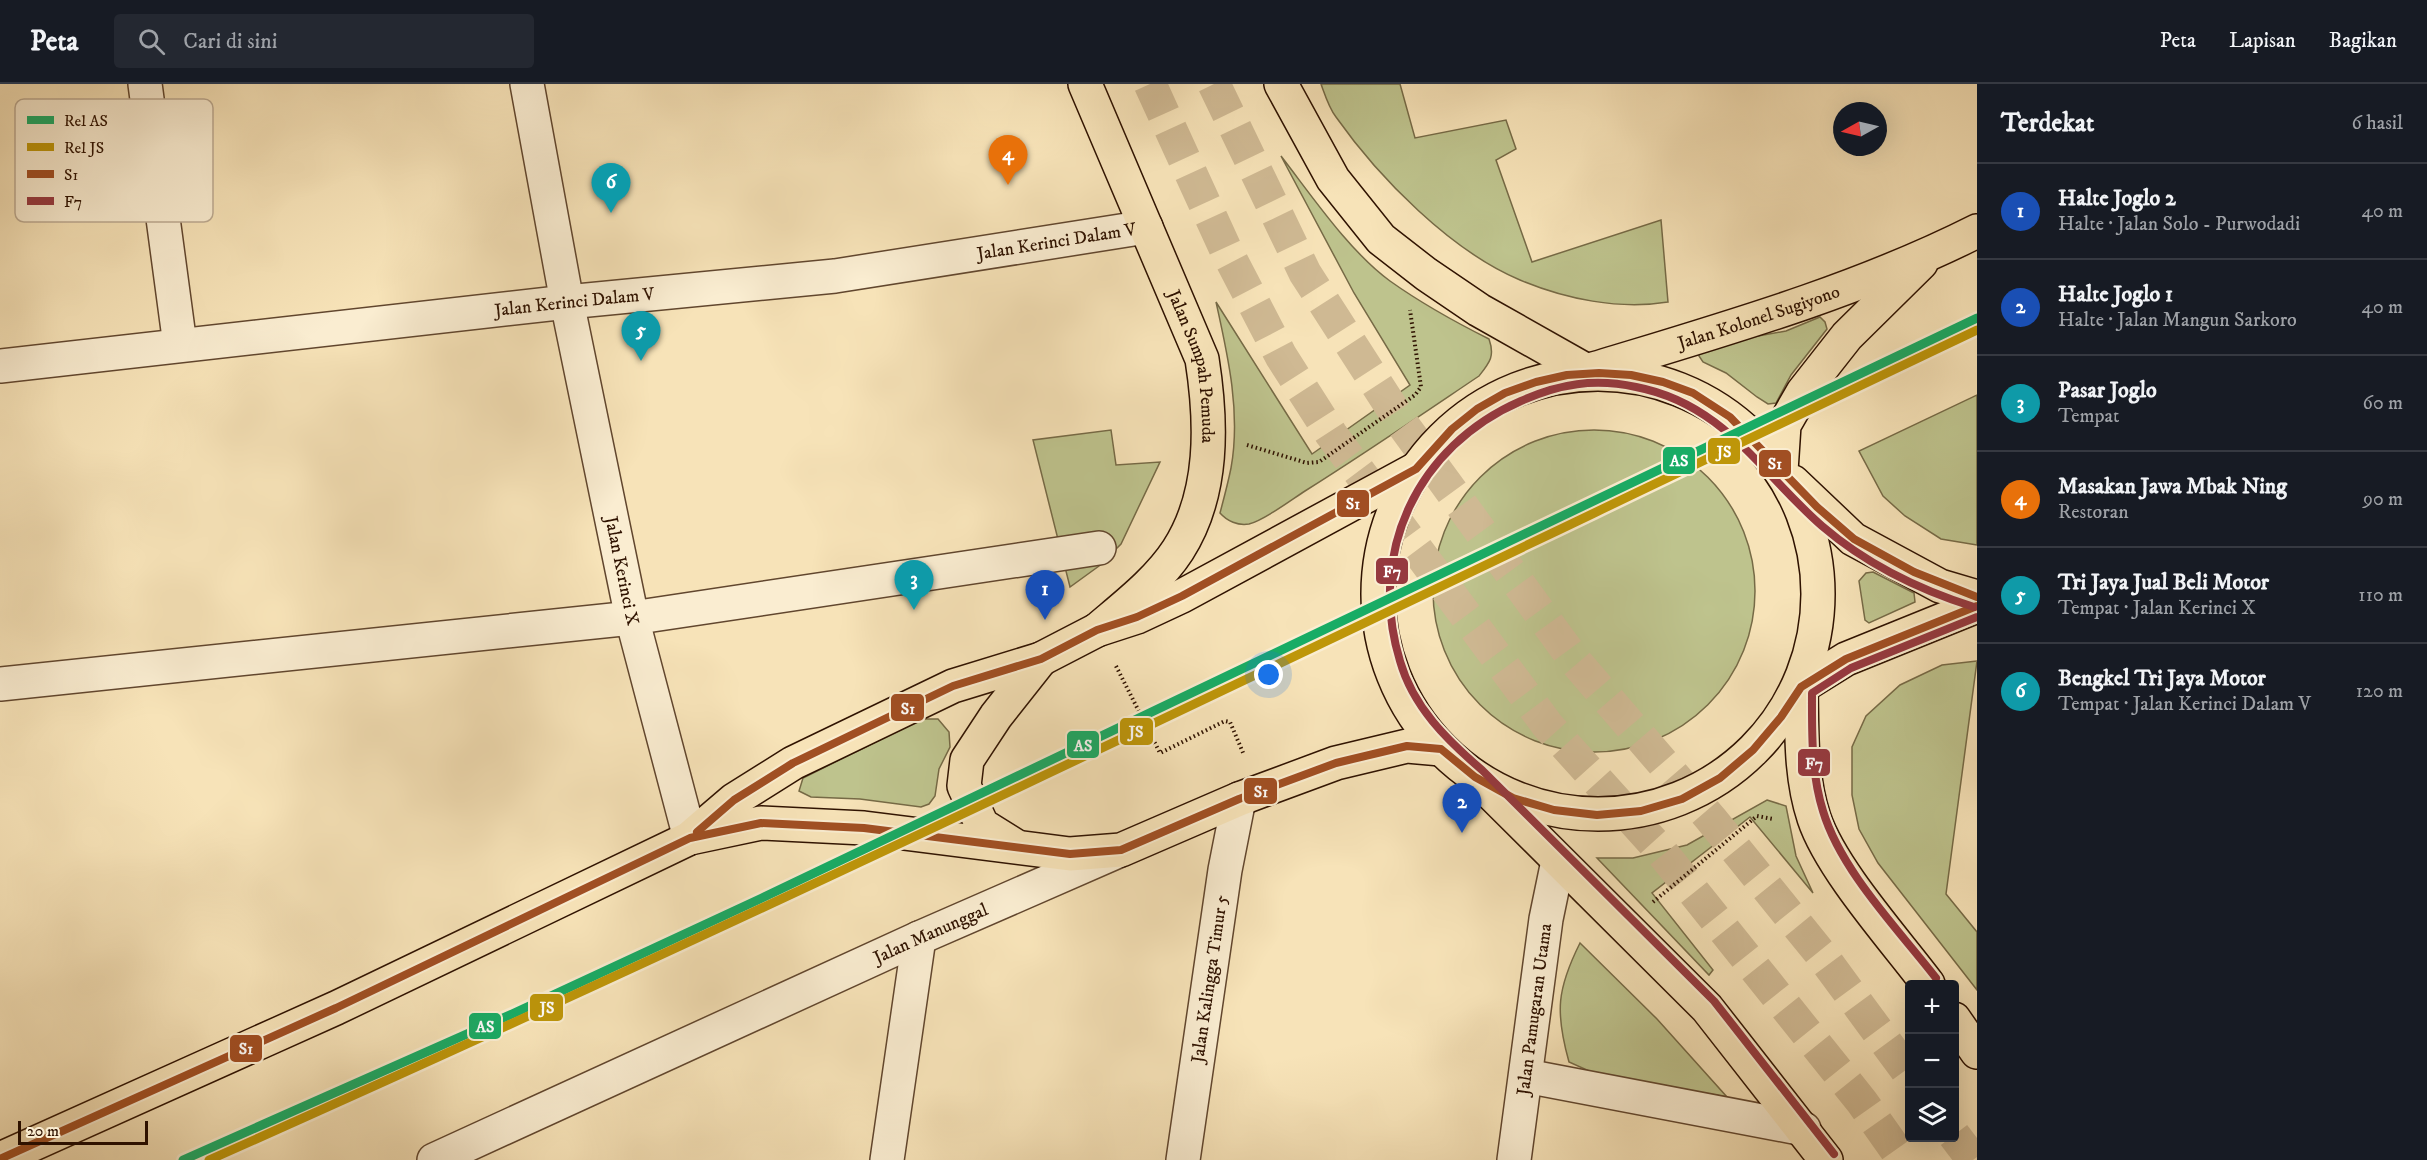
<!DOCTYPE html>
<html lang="id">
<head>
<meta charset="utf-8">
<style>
  body { margin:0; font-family:"IM FELL DW Pica",serif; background:#242831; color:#f1f3f6 }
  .controls { position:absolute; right:18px; bottom:18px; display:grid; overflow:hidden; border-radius:6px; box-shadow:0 6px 24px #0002 }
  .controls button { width:54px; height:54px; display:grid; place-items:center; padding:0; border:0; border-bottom:2px solid #363941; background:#171b24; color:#f1f3f6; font:30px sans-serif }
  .compass { position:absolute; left:1833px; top:18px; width:54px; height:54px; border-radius:50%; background:#171b24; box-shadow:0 6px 24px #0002; rotate:262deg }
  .scale { position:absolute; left:18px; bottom:15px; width:130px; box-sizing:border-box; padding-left:6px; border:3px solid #2f1200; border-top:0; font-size:16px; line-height:21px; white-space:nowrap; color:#2f1200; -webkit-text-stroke:4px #faedd1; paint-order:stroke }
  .you { position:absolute; left:1269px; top:591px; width:21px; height:21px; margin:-15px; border:4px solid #fff; border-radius:50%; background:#1a73e8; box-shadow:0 0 0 9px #1a73e833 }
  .badge { display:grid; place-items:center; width:39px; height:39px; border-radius:50%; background:#db2777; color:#fff; font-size:20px; font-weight:700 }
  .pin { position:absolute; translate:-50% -50px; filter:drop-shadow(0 2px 3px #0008) }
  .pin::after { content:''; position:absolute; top:32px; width:21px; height:18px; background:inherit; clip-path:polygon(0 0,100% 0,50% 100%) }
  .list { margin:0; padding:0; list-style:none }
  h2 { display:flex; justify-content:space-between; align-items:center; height:78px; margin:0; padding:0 24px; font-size:26px }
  h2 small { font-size:20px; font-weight:400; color:#9ea1a6 }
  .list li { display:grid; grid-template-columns:39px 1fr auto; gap:18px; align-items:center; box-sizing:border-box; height:96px; padding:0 24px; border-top:2px solid #363941 }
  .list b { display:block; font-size:22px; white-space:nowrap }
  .list p { margin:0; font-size:20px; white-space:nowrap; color:#9ea1a6 }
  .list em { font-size:20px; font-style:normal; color:#9ea1a6 }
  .icon { flex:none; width:33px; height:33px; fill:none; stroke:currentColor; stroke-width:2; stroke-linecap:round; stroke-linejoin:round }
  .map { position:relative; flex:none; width:1977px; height:1076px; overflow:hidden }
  header { display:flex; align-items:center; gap:36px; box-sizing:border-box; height:84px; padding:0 30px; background:#171b24; border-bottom:2px solid #363941 }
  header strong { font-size:28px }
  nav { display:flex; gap:33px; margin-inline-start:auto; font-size:21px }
  .search { width:420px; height:54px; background:#242831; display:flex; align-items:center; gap:15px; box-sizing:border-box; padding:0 21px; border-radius:6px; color:#9ea1a6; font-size:22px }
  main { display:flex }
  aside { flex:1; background:#171b24 }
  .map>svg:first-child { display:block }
</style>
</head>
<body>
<header>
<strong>Peta</strong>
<div class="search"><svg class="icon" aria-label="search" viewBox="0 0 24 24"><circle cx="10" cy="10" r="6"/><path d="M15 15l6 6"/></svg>Cari di sini</div>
<nav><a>Peta</a><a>Lapisan</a><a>Bagikan</a></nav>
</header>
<main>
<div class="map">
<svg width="1977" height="1076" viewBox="0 0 1977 1076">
  <rect width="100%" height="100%" fill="#f7e3b8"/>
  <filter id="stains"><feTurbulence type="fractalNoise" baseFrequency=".00333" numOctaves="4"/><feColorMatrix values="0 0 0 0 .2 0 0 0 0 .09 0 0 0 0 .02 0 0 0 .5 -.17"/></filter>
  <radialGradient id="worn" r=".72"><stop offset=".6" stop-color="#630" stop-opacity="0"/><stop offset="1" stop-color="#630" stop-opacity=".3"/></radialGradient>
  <g fill="#bec38d" stroke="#766a46" stroke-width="1.5">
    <path d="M1321,0H1400L1415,54L1506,36L1516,65L1496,76L1532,178L1661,136L1668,218C1619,226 1565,215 1520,196C1451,167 1379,94 1336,33C1329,24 1325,11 1321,0Z"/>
    <path d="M1281,72C1312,112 1349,167 1390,197C1421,219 1455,238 1489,255C1495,272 1490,278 1479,292C1421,331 1364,370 1305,407C1291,416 1265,436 1249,440C1238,442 1227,437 1220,429C1224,414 1228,399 1231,384C1241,329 1228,272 1216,218L1312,370L1410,301L1354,209Z"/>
    <polygon points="1820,233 1825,238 1827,245 1791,291 1776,319 1768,320 1757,313 1726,289 1703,278 1699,272 1699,266 1709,261 1786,247"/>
    <polygon points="1977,311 1977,461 1941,455 1905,432 1883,412 1859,367"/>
    <polygon points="1111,346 1116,381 1160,378 1121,460 1099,482 1070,503 1033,356"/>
    <circle cx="1594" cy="507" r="161"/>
    <polygon points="1873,488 1914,509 1915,518 1869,539 1865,536 1859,497 1866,489"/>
    <polygon points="1977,577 1946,810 1977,848 1977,906 1878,779 1859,745 1852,711 1852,663 1866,632 1900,601 1942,581"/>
    <polygon points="922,635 938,635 949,648 950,663 939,685 935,712 929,720 921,723 860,715 811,713 799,707 803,694"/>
    <polygon points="1767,716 1786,722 1796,772 1813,809 1750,733 1652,809 1713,886 1709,891 1597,774 1633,774 1687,761"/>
    <path d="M1580,859L1657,935L1727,1013L1598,991L1569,978C1555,928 1557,905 1580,859Z"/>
  </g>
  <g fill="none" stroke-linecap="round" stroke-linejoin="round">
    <g stroke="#cfb993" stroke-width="33" stroke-dasharray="33 16" stroke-linecap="butt">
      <polyline points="1150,0 1225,164 1281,272 1331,350 1548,642 1660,766 1862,1018 1903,1076"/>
      <polyline points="1214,0 1305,189 1401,338 1575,577 1711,735 1820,869 1910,991"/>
      <polyline points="1954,1051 1973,1076"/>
    </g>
    <g stroke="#61462e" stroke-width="36">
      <g id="minor">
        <polyline points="145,0 180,261"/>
        <path id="s1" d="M527,0L567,218L632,534L690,754"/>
        <path id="s2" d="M0,282L567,218L835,192L1146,143"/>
        <polyline points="0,600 632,534 1099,464"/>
        <polyline points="1526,992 1804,1045"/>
        <path id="s3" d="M434,1076L919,854L1116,768"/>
        <polyline points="887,1076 919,854"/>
        <path id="s4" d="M1183,1076L1225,786L1239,715"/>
        <path id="s5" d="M1514,1076L1546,835L1558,777"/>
      </g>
    </g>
    <g stroke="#2f1200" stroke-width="36">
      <g id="major">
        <path id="s6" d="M1587,287C1718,247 1854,209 1977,147"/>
        <polyline points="1781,387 1784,341 1803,308 1847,252 1921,179"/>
        <polyline points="693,751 734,716 793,679 953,602 1041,575 1097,546 1137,533 1182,512 1416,385"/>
        <polyline points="1014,761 982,741 964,702 967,676 996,632 1041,575"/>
        <polyline points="0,1075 336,924 690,754 761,739 864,744 1070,770 1121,766 1239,715 1336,679 1407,662 1441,665"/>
      </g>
    </g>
    <g stroke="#2f1200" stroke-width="36">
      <g id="highway">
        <path id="s7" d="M1085,0L1202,275C1212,339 1214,410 1178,466C1158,497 1125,522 1097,546"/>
        <polyline points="1281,0 1333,95 1381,155 1426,190 1479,226 1587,287"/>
        <circle cx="1598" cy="510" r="220"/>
        <polyline points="1793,398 1853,455 1940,502 1977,513"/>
        <path d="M1801,603C1802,647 1800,692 1814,734C1831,785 1895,856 1928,900"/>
        <polyline points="1801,603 1846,575 1977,522"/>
        <polyline points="1490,708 1707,924 1826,1076"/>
        <polyline points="1954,935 1977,968"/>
      </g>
    </g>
    <g stroke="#2f1200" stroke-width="4" stroke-dasharray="1.5 3" stroke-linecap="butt">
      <polyline points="1247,361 1307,379 1319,378 1415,311 1421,303 1410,226"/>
      <polyline points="1116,582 1160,669 1225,637 1230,638 1244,671"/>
      <polyline points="1653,818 1757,732 1773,735"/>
    </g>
    <use href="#minor" stroke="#faedd1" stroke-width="33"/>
    <use href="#major" stroke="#f7e3b8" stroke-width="33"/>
    <use href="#highway" stroke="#f7e3b8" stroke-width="33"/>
    <g stroke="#faedd1" stroke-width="12">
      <g id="bus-1">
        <polyline points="697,748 734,716 793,679 953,602 1041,575 1097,546 1137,533 1182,512 1416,385 1452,345 1477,325 1505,309 1536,298 1567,291 1599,289 1631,291 1663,298 1693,309 1730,333 1817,423 1854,455 1914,488 1977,513"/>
        <polyline points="0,1075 336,924 690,754 761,739 864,744 1070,770 1121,766 1239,715 1336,679 1407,662 1441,665 1475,693 1513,714 1554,726 1597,731 1641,727 1682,715 1720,694 1753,666 1781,633 1801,603 1846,575 1977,522"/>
      </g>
    </g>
    <g stroke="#faedd1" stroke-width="12">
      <g id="bus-2">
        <path d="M1936,894C1898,845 1841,787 1823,727C1811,689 1812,648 1812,609L1851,584L1977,533"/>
        <path d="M1834,1070L1714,917L1482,686C1447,656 1413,623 1400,577C1367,469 1417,362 1521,317C1559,300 1594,294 1636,303C1724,320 1760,388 1822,442C1865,479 1920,506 1974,523"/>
      </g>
    </g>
    <use href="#bus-1" stroke="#a14f23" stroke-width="8"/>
    <use href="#bus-2" stroke="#96393f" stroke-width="8"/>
    <g stroke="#faedd1" stroke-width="14">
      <polyline id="rail-1" points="183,1076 512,930 762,814 1977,234"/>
    </g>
    <g stroke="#faedd1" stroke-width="14">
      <path id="rail-2" d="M209,1076C804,812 1389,526 1977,246"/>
    </g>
    <use href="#rail-1" stroke="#18ac65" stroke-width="9"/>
    <use href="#rail-2" stroke="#be9609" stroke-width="9"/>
  </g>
  <g text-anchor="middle" stroke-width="4.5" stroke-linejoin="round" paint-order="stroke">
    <g font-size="18" fill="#2f1200" stroke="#faedd1">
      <text dy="6" stroke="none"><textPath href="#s2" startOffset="1064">Jalan Kerinci Dalam V</textPath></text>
      <text dy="6" stroke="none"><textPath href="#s2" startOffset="578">Jalan Kerinci Dalam V</textPath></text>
      <text dy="6" stroke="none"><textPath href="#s6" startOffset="180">Jalan Kolonel Sugiyono</textPath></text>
      <text dy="6" stroke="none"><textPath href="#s7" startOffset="304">Jalan Sumpah Pemuda</textPath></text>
      <text dy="6" stroke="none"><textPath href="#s1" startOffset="496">Jalan Kerinci X</textPath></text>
      <text dy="6" stroke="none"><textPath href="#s3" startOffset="546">Jalan Manunggal</textPath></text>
      <text dy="6" stroke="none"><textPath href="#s4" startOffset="183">Jalan Kalingga Timur 5</textPath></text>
      <text dy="6" stroke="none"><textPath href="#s5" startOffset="152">Jalan Pamugaran Utama</textPath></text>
    </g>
  </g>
  <rect x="15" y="15" width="198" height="123" rx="9" fill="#faedd1" stroke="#bdab92" stroke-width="1.5"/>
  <rect x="27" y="32" width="27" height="8" fill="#18ac65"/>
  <rect x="27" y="59" width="27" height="8" fill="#be9609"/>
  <rect x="27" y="86" width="27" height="8" fill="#a14f23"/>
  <rect x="27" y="113" width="27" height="8" fill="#96393f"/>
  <g font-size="16" fill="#2f1200">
    <text x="64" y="42">Rel AS</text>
    <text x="64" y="69">Rel JS</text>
    <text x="64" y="96">S1</text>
    <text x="64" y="123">F7</text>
  </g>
  <g stroke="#faedd1" stroke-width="2">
    <rect x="1707" y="353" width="34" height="28" rx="6" fill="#be9609"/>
    <rect x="1662" y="362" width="34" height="29" rx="6" fill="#18ac65"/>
    <rect x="1758" y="365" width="34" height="29" rx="6" fill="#a14f23"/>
    <rect x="1336" y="405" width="34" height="29" rx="6" fill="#a14f23"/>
    <rect x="1375" y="473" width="34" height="28" rx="6" fill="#96393f"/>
    <rect x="890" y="609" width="35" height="29" rx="6" fill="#a14f23"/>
    <rect x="1119" y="633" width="35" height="29" rx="6" fill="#be9609"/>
    <rect x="1066" y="646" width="34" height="29" rx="6" fill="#18ac65"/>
    <rect x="1797" y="664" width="34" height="29" rx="6" fill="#96393f"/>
    <rect x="1243" y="693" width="35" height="28" rx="6" fill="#a14f23"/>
    <rect x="529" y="909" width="35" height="29" rx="6" fill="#be9609"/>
    <rect x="468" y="928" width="34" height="28" rx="6" fill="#18ac65"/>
    <rect x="229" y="950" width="34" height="29" rx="6" fill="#a14f23"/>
  </g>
  <g font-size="16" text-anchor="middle" font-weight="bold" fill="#fff">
    <text x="1724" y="373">JS</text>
    <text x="1679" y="382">AS</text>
    <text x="1775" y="385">S1</text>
    <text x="1353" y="425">S1</text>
    <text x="1392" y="493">F7</text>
    <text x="908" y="630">S1</text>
    <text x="1136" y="653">JS</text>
    <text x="1083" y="667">AS</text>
    <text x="1814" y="685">F7</text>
    <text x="1261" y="713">S1</text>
    <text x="547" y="929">JS</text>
    <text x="485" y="948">AS</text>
    <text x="246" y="970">S1</text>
  </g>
  <rect width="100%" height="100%" filter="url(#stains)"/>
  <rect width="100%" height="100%" fill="url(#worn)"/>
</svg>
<div class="controls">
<button>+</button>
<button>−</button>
<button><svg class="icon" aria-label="layers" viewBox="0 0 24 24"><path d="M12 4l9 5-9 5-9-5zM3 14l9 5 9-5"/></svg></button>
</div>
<svg class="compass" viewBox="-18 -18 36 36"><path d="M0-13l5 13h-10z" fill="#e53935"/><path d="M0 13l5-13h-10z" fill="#9ea1a6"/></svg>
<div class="scale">20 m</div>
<div class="you"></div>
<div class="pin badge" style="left:1045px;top:536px;background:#1a4fb4">1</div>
<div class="pin badge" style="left:1462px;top:749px;background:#1a4fb4">2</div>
<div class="pin badge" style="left:914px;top:526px;background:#0f9aa8">3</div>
<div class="pin badge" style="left:1008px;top:101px;background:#e8710a">4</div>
<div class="pin badge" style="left:641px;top:277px;background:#0f9aa8">5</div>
<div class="pin badge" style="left:611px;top:129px;background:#0f9aa8">6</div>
</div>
<aside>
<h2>Terdekat<small>6 hasil</small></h2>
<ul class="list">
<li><span class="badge" style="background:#1a4fb4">1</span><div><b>Halte Joglo 2</b><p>Halte · Jalan Solo - Purwodadi</p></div><em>40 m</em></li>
<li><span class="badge" style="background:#1a4fb4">2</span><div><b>Halte Joglo 1</b><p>Halte · Jalan Mangun Sarkoro</p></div><em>40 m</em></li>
<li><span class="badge" style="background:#0f9aa8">3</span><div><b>Pasar Joglo</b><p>Tempat</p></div><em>60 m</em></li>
<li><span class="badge" style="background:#e8710a">4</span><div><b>Masakan Jawa Mbak Ning</b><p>Restoran</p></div><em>90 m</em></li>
<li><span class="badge" style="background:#0f9aa8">5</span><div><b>Tri Jaya Jual Beli Motor</b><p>Tempat · Jalan Kerinci X</p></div><em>110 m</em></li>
<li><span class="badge" style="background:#0f9aa8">6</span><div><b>Bengkel Tri Jaya Motor</b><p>Tempat · Jalan Kerinci Dalam V</p></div><em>120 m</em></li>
</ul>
</aside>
</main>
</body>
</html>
